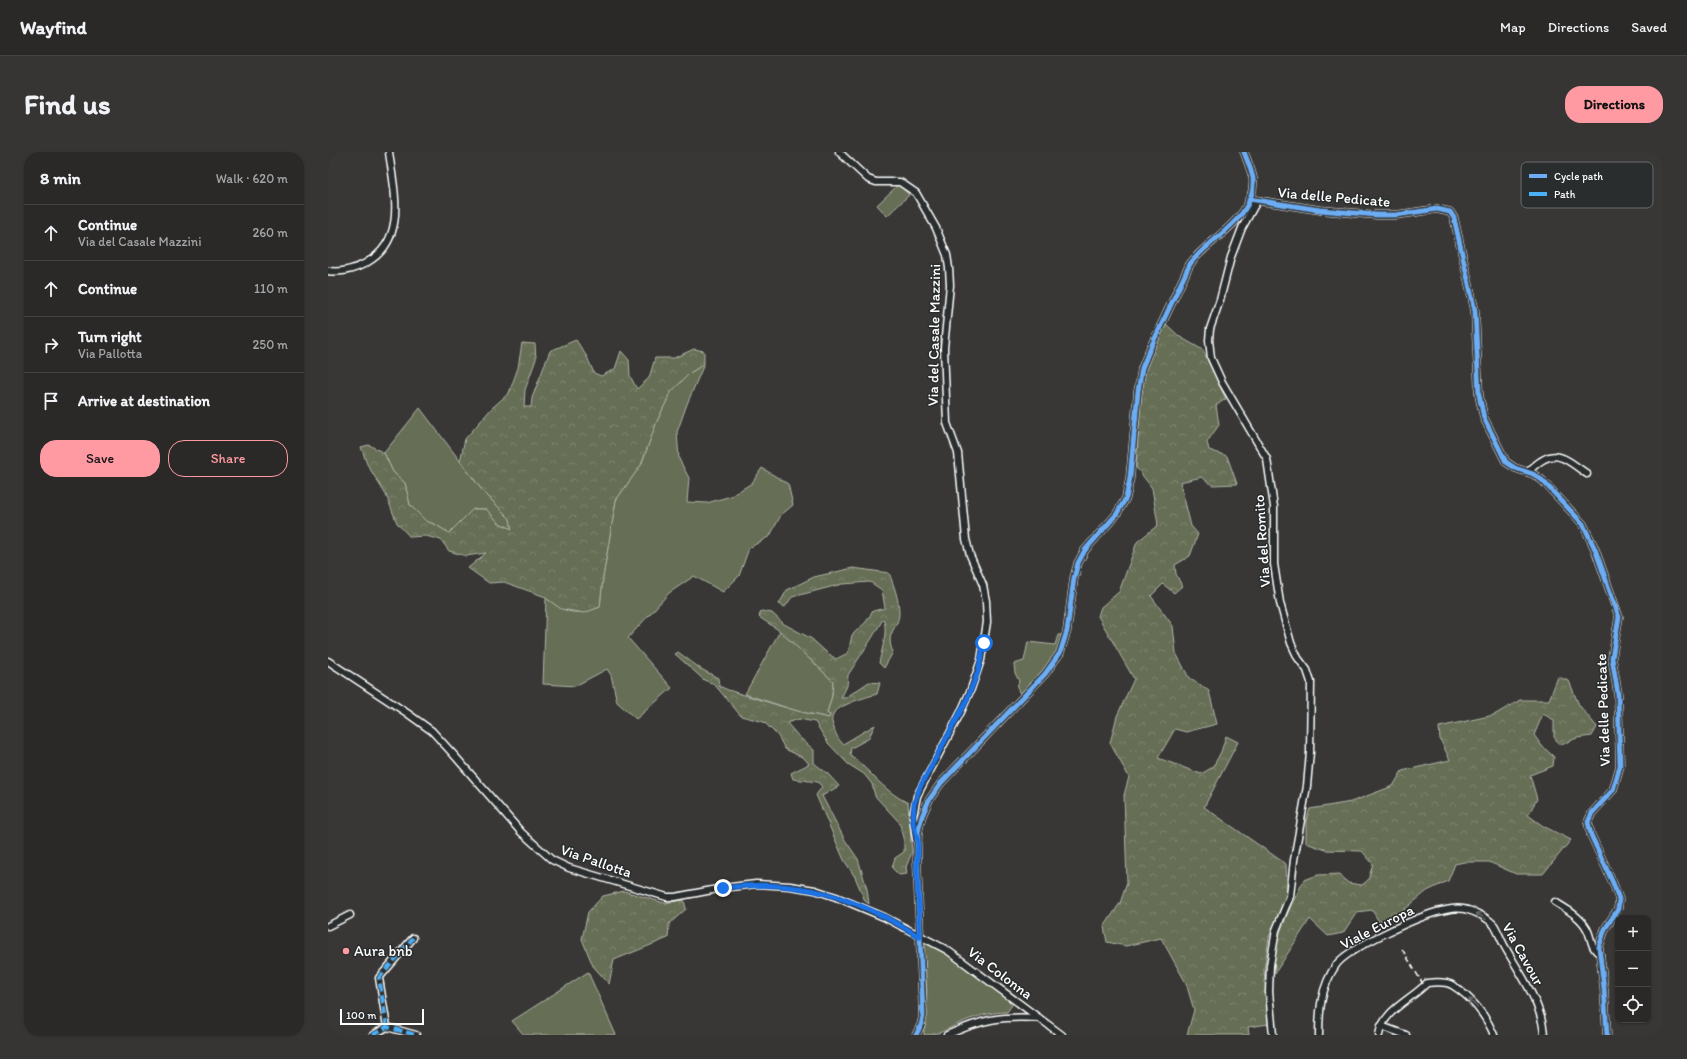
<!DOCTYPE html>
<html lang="en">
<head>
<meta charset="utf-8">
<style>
  body { margin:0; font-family:Itim,sans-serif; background:#363534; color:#f1f3f6 }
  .controls { position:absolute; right:12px; bottom:12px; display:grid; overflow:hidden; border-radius:8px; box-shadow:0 1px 3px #0004 }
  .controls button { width:36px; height:36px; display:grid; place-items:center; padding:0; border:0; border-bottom:1px solid #464545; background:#2a2928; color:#f1f3f6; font:20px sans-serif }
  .scale { position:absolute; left:12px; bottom:10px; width:84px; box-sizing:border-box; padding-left:4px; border:2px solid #fff; border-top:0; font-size:11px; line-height:14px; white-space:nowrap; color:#fff; -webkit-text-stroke:3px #2a2d2e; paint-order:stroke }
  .stop { position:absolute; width:12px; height:12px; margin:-9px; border:3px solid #1a73e8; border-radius:50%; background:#fff }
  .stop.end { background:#1a73e8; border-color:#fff; box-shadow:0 1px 4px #0008 }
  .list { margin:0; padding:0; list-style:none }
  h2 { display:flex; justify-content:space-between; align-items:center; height:52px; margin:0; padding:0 16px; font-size:17px }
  h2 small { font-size:13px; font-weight:400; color:#a5a6a8 }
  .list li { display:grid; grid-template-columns:26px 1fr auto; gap:12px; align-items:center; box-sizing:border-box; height:56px; padding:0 16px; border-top:1px solid #464545 }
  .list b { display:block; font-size:15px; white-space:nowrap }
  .list p { margin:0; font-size:13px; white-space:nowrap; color:#a5a6a8 }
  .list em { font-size:13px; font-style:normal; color:#a5a6a8 }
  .actions { display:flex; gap:8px; padding:12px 16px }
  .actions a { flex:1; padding:9px 0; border:1px solid #ff9aa2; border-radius:16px; text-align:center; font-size:14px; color:#ff9aa2 }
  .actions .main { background:#ff9aa2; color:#111 }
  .icon { flex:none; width:22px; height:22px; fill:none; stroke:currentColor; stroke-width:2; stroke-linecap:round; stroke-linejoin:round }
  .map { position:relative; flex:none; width:1335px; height:883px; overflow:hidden; border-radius:16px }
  header { display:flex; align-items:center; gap:24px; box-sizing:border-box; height:56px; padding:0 20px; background:#2a2928; border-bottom:1px solid #464545 }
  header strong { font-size:19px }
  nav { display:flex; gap:22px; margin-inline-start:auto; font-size:14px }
  .intro { display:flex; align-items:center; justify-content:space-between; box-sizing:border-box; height:96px; padding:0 24px }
  h1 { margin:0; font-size:28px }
  .button { padding:10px 18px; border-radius:16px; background:#ff9aa2; color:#111; font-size:14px; font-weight:700 }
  main { display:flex; gap:24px; padding:0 24px }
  aside { flex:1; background:#2a2928; border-radius:16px; box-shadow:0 1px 3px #0004 }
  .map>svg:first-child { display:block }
</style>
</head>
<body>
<header>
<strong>Wayfind</strong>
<nav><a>Map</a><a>Directions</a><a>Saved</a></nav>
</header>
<div class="intro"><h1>Find us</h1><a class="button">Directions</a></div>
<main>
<aside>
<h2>8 min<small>Walk · 620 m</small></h2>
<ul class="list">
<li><svg class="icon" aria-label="ahead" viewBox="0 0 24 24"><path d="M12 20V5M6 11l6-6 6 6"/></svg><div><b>Continue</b><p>Via del Casale Mazzini</p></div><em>260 m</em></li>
<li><svg class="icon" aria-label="ahead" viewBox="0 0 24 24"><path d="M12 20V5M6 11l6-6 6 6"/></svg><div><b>Continue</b></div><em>110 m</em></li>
<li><svg class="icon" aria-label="right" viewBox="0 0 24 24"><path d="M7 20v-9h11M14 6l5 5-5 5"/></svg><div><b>Turn right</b><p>Via Pallotta</p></div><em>250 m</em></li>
<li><svg class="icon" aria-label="arrive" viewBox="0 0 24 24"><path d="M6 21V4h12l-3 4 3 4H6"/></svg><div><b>Arrive at destination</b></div></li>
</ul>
<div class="actions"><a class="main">Save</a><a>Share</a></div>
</aside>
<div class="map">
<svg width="1335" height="883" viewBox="0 0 1335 883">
  <defs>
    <pattern id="forest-crowns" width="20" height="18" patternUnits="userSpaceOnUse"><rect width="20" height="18" fill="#666e54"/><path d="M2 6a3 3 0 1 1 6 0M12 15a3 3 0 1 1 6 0" fill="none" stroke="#7d846e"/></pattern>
  </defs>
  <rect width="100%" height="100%" fill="#383736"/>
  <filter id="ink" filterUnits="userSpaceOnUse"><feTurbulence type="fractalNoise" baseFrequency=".025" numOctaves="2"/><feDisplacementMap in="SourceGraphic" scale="8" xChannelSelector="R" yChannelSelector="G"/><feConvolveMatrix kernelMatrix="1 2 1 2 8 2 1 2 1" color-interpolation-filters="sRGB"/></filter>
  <g filter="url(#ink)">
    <g fill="#666e54" stroke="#b2b6aa">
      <polygon points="571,32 581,43 559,64 549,53"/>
      <path d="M376,212L359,252L349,280L351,307L361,326L359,350L379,351L403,344L424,331L434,316L460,332L465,353L453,363L442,384L421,396L411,424L395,440L366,424L341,441L300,486L344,536L308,567L289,550L283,523L279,517L247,534L215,532L218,446C239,462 248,464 272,455L275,425L288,348L313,313L329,269L343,240L362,221Z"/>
      <polygon points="92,256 154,338 182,367 184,377 171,371 158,357 145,357 121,381 108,373 98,369 82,353 77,331 65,320 56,301"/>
      <polygon points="452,479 505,529 504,544 499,561 502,563 501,566 469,559 417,542"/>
      <path d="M730,483H735C728,508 710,524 692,542L689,535L691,529L687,521L686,512L696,509L700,490L727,493Z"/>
      <path d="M599,792C630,803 659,830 686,850L679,860C666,860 654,863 642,867C624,873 616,883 596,883C595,875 598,869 598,861C600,839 597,815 596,793Z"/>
      <polygon points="260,820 288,883 196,883 184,869"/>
    </g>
    <g fill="url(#forest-crowns)" stroke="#b2b6aa">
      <polygon points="838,172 852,185 875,198 898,247 888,253 891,273 879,290 881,298 899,304 909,332 884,333 874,325 852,330 863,374 870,382 862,404 847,413 848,422 854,434 846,441 835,432 823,444 845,474 848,501 861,526 881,539 889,572 858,580 847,577 830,606 873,622 885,615 893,600 898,584 910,590 876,655 958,712 959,740 955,755 941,785 936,818 941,872 920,875 921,883 859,883 866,858 858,831 833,786 798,794 779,790 776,775 792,751 799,731 796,643 801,625 782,591 789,564 806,527 770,464 773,455 791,440 809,390 830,373 824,336 808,315 813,245 819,210"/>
      <polygon points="248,188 259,205 266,221 273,224 287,217 293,199 301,208 302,224 309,237 321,226 327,206 346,206 366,197 376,199 376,212 362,221 343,240 329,269 313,313 288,348 275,425 272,455 256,461 233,457 215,444 176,430 161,431 140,416 158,401 138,404 121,399 113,388 98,384 82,385 69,371 58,343 39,312 33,295 41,293 56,301 65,320 77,331 82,353 98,369 108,373 121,381 145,357 158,357 171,371 184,377 182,367 154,338 132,309 137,287 164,256 181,241 190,216 194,191 207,192 208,207 197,238 196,255 203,255 204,246 222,199"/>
      <path d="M525,416L561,421C566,434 571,447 571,461C571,477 556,480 565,500L556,516L551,511C553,501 561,476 555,467L544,486L520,523L519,534L513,546H517L541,530L552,531L549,542C539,545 504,554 504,566C503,569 505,573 506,576C508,583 510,587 515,592L547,573L540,587L523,596L522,603C544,620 554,638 580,651L584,700L578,715L579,722L571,723L564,716L567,706L576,700V685L571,670L547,644L544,632L536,622L520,612L500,591L487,570L471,567L459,571L471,585L486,598V611L500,622L511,634L494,644L517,688L530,707L539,737L541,752L537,749L527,725L516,708L488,643L494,635L490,630L465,627L463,621L481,612L476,606L457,597L450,584L436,570L413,564L386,532L376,528L347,502L350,500L373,517L390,526L391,534L400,538L469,559L501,566L502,563L499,561L504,544L505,529L452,479L431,465L433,459L444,461L456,472L484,487L497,499L508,507L520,501L524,483L538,470L545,459L557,456L554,438L542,430L514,432L464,445L457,455L451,452L459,438L486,425Z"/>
      <path d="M1230,525L1241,529L1251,553L1269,575L1264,584L1249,586L1232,593L1226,585V568L1215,562L1206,583L1213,593L1226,605L1225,614L1202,623L1209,647L1200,663L1215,674L1243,688L1215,722H1188L1161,710H1136L1127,712L1120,729L1099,739L1066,766L1051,770L1044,758L1029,760L1015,781L1000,784L982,767L947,821C942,791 963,754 976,728L990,723L1012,722L1020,731L1034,733L1040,728L1045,712L1034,699L998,698L978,691V669L982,657L1023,650L1065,634L1074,619L1122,608L1112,587L1111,575L1166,563L1192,548H1221Z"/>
      <polygon points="296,739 336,751 356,748 358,757 341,772 340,786 286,808 281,832 265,814 254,787 260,760 275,744"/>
    </g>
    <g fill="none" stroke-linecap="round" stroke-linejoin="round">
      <g stroke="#fff" stroke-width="9">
        <g id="minor">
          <polyline points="511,0 540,27 548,30 572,30 588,41 608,76 619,103 621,116 622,133 616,196 619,271 630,301 638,387 642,403 655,433 658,449 659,470 653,508 643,537 633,560 589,644 585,664 588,687"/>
          <polyline points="921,47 992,58 1049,63 1068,63 1109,57 1122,60 1126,66 1147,159 1151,243 1156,266 1178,310 1187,316 1205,322 1214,328 1255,372 1267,397 1291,465 1284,506 1290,542 1292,614 1285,638 1264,661 1260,670 1263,683 1285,731 1291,747 1290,757 1277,777 1271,795 1276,836 1279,883"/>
          <polyline points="929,49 914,76 903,105 892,148 882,177 881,188 883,206 894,230 939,307 946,355 946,412 952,451 963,491 970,506 979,518 983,530 982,600 979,634 966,708 962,744 948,778 942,813 941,840 945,883"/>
          <path d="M0,119C14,121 25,118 38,111C80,88 66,39 61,0"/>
          <path d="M1200,320C1225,294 1234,304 1259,322"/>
          <polyline points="0,509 79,561 104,579 126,603 193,680 224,708 241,716 339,745 347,745 395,736 428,732 462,734 487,738 508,745 556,765 619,798 734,883"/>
          <path d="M1227,750C1238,757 1252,764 1259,777C1264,786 1262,796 1272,802"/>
          <polyline points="0,774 22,763"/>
          <polyline points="1053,874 1078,883"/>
          <polyline points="59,875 51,826 85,786"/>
          <polyline points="45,883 59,875 88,883"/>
          <path d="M588,883L593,873L595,864L589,708L590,680L594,664L601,648L613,631L717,522L732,501L739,479L746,426L750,411L757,398L788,363L798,346L802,326L810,239L814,216L821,199L862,112C882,85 929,66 925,26C923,17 919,8 916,0"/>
          <path d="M619,883C655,867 672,864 711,866"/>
          <path d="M991,883C991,858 993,835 1008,813C1020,796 1091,764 1113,759C1122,757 1131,755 1140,758C1148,760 1160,766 1166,773C1170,779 1173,788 1177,795C1192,822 1214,851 1216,883"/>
          <path d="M1051,883C1055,858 1083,848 1099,831C1107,830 1117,829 1124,833C1142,844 1158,863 1166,883"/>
        </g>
      </g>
      <use href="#minor" stroke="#2a2d2e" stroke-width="6"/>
      <polyline stroke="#fff" stroke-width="1.5" stroke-dasharray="6 3" stroke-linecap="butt" points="1074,797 1095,832"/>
      <g stroke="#4cb0f7" stroke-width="4" stroke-dasharray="8 4" stroke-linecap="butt">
        <polyline points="59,875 51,826 85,786"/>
        <polyline points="45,883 59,875 88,883"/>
      </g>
      <g stroke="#2a2d2e" stroke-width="8">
        <g id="cycleway">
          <polyline points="921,47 992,58 1049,63 1068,63 1109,57 1122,60 1126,66 1147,159 1151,243 1156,266 1178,310 1187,316 1205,322 1214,328 1255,372 1267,397 1291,465 1284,506 1290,542 1292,614 1285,638 1264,661 1260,670 1263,683 1285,731 1291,747 1290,757 1277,777 1271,795 1276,836 1279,883"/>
          <path d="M588,883L593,873L595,864L589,708L590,680L594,664L601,648L613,631L717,522L732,501L739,479L746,426L750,411L757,398L788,363L798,346L802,326L810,239L814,216L821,199L862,112C882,85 929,66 925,26C923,17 919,8 916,0"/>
        </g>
      </g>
      <use href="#cycleway" stroke="#6dadf4" stroke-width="5"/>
    </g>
    <defs><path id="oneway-shaft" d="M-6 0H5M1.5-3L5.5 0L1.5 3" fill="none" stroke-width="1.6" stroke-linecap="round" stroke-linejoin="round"/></defs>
    <g stroke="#6a6c6d">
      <use href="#oneway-shaft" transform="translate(1153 764) rotate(-146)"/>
      <use href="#oneway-shaft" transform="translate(1145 851) rotate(-135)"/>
    </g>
  </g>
  <g fill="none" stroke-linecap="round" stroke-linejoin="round" filter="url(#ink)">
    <path stroke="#1a73e8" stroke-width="5" d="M395,736C470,725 529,746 592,785L589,717L590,690L585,670L586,652L592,635L638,550L650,520L656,491"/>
  </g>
  <circle fill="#ff9aa2" stroke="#2a2d2e" stroke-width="1.5" cx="18" cy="799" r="4"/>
  <g text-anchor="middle" stroke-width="3" stroke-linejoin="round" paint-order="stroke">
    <g font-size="15" fill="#fff" stroke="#2a2d2e">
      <text transform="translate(1006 45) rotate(5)" y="5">Via delle Pedicate</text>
      <text transform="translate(606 183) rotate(-89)" y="5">Via del Casale Mazzini</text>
      <text transform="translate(934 389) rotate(-94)" y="5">Via del Romito</text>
      <text transform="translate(1275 558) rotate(-92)" y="5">Via delle Pedicate</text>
      <text transform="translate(268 709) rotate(19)" y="5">Via Pallotta</text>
      <text transform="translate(1049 775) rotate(-27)" y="5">Viale Europa</text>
      <text transform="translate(1195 802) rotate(61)" y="5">Via Cavour</text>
      <text transform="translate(672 821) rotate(37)" y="5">Via Colonna</text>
    </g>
    <g font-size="15" fill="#fff" stroke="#2a2d2e" text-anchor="start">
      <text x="26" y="804">Aura bnb</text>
    </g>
  </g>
  <rect x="1193" y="10" width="132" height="46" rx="6" fill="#2a2d2e" stroke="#6a6c6d" stroke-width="1"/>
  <rect x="1201" y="22" width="18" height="4" fill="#6dadf4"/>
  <rect x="1201" y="40" width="18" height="4" fill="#4cb0f7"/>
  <g font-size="11" fill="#fff">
    <text x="1226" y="28">Cycle path</text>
    <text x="1226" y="46">Path</text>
  </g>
</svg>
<div class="controls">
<button>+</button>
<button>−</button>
<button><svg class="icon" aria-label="locate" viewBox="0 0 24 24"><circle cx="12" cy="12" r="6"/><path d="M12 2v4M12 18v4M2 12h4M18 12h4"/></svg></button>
</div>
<div class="scale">100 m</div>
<div class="stop" style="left:656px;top:491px"></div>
<div class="stop end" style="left:395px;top:736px"></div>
</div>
</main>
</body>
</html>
